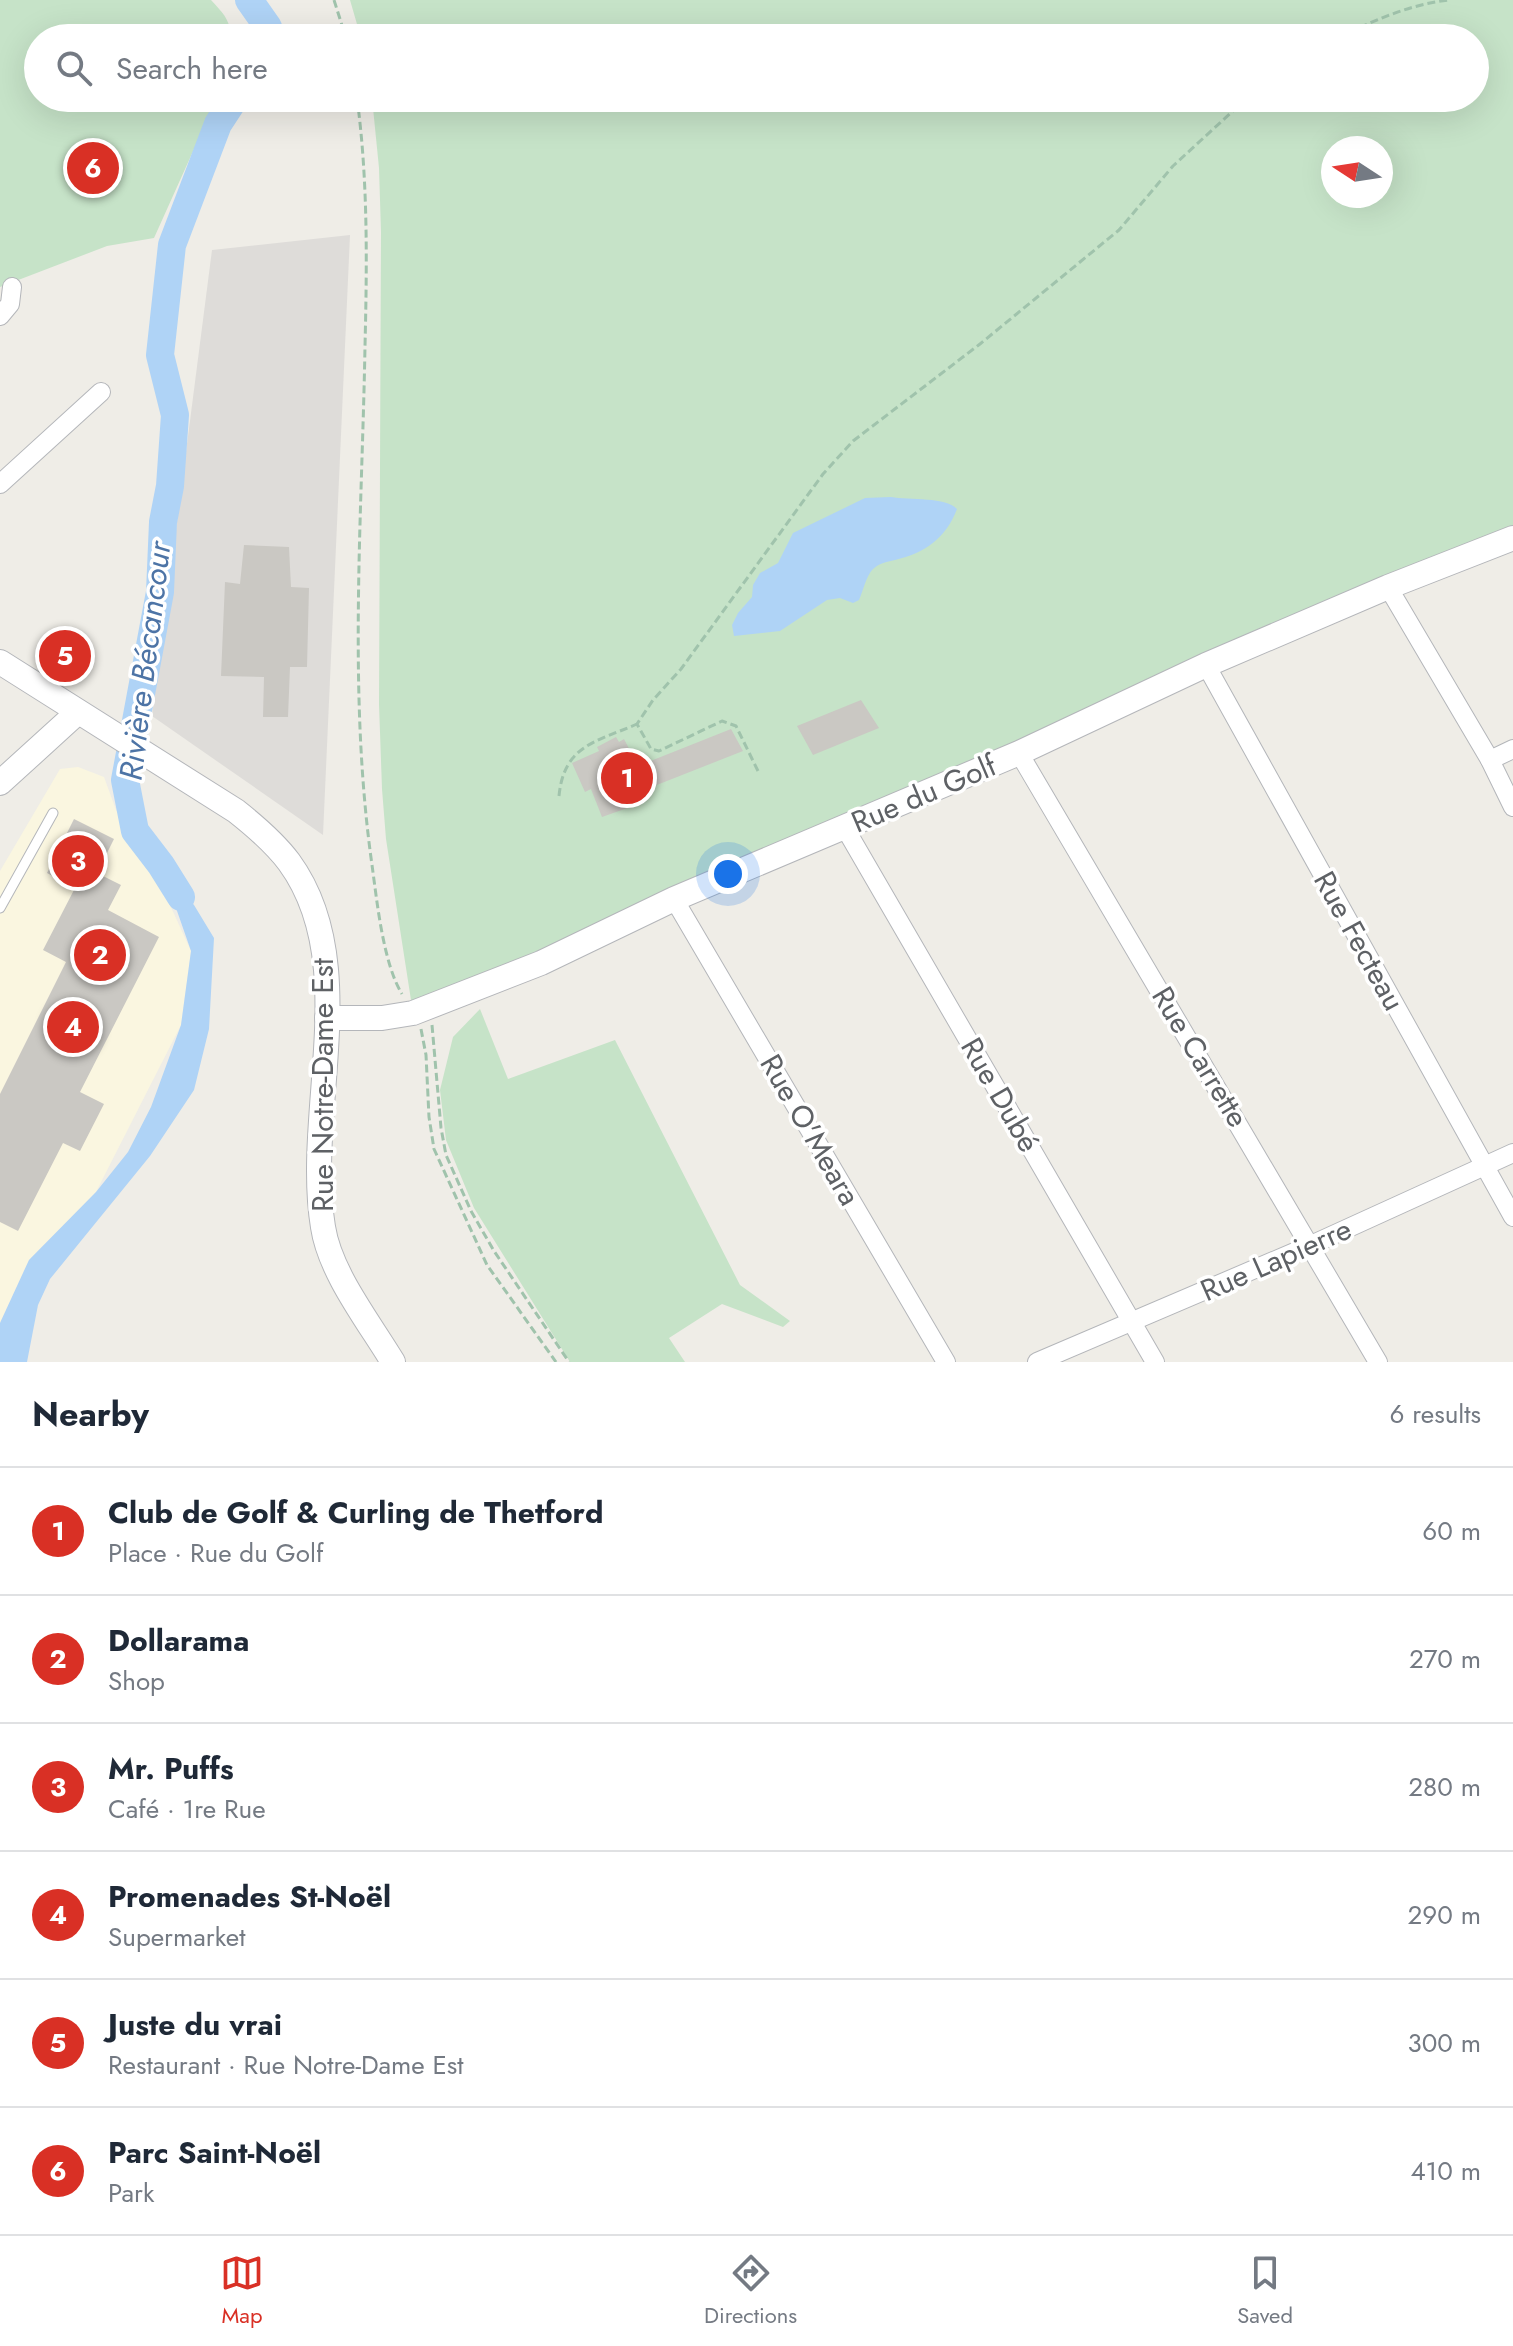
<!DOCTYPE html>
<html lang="en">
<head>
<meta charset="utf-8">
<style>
  body { margin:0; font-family:Jost,sans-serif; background:#f6f6f7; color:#1f2937 }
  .compass { position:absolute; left:1321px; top:136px; width:72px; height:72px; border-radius:50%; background:#fff; box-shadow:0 8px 32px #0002; rotate:282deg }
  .you { position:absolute; left:728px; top:874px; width:28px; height:28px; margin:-20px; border:6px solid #fff; border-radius:50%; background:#1a73e8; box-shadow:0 0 0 12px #1a73e833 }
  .badge { display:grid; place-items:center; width:52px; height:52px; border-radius:50%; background:#d93025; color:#fff; font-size:26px; font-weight:700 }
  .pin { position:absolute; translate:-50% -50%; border:4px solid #fff; box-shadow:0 2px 8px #0006 }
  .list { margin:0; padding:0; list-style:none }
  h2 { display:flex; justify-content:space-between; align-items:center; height:104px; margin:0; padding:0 32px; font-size:34px }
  h2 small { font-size:26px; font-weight:400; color:#747a83 }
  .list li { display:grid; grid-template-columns:52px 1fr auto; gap:24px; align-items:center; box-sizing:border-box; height:128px; padding:0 32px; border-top:2px solid #e0e1e3 }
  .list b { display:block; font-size:30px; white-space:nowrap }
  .list p { margin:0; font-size:26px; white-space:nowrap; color:#747a83 }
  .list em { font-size:26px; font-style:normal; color:#747a83 }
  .icon { flex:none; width:44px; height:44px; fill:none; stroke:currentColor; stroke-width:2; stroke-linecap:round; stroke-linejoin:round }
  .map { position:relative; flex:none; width:1513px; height:1362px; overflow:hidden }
  .search { position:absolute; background:#fff; box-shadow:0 8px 32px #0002; left:24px; right:24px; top:24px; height:88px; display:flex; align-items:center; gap:20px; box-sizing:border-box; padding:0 28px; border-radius:44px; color:#747a83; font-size:30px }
  .sheet { height:872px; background:#fff }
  nav { display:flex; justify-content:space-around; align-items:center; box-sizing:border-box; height:112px; border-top:2px solid #e0e1e3; background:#fff; font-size:22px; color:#747a83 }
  nav a { display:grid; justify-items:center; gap:4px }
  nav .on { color:#d93025 }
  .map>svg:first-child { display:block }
</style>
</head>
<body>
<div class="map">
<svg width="1513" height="1362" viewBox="0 0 1513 1362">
  <rect width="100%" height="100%" fill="#efede7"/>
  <polygon fill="#faf6e0" points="78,767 104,777 116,810 153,868 191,951 181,1025 96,1192 29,1260 0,1323 0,871 60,769"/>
  <polygon fill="#dedcd9" points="350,235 323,835 152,716 212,250"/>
  <g fill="#c6e3c8" fill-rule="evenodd">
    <path d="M0,0H211C222,12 232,21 230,38H38V98H217L154,238L107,246L0,287Z"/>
    <path d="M350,0H1513V538L413,1013L386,839L382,789L379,704L381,232L379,168L372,98H1475V38H361ZM1333,148H1381V196H1333Z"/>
    <polygon points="480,1009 508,1079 615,1040 740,1285 790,1321 783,1327 722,1304 669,1338 685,1362 570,1362 474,1208 446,1140 440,1090 453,1037"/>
  </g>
  <g fill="#afd3f6">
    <path d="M891,497C909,500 947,497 957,509C946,538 925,553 895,560C886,562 879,563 872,570C866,577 863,591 859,600L853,603L840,598L827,600L780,631L734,636L732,625L738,613L752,597L753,585L760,573L778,563L793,533L865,498Z"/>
    <polygon points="161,865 194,905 214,938 209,1029 194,1090 150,1156 50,1279 38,1305 27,1362 0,1362 0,1323 29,1260 96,1192 128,1152 151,1107 181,1025 191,951"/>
  </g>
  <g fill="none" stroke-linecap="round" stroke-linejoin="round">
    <g stroke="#afd3f6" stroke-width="28">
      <polyline points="249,0 268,27 267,38"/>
      <polyline points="181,897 161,865 135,831 125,780 160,592 163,522 170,486 175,415 160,355 172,245 218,124 235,98"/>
    </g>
  </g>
  <g fill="#cac8c3">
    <polygon points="244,545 289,547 291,587 309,588 307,667 290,667 288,717 263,717 264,677 221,676 225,582 240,584"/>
    <polygon points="861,700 879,728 813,755 797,726"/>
    <polygon points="731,729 743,751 639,792 644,802 602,817 591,789 585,792 572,763 599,751 597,747 616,737 619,742 624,739 638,766"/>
    <polygon points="74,819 114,839 97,873 121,885 108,910 159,937 80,1092 104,1104 80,1151 63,1143 18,1231 0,1222 0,1094 66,962 43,950 75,888 47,873"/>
  </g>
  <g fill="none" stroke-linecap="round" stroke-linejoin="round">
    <g stroke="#b4b6ba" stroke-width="11">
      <polyline id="service" points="0,908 53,813"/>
    </g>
    <g stroke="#b4b6ba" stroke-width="20">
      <g id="minor">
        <polyline points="0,316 10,304 12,287"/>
        <polyline points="0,484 101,392"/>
        <polyline points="1388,587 1490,760 1513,807"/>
        <polyline points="1206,665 1513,1217"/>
        <polyline points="1019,753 1378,1362"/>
        <polyline points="1490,760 1513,749"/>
        <polyline points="845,828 1155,1362"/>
        <polyline points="674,899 946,1362"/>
        <polyline points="1037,1362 1311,1245 1513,1153"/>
      </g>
    </g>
    <g stroke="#b4b6ba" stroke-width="26">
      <g id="tertiary">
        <path d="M0,662L236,811C255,826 274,842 289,862C363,963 304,1111 323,1227C330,1273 369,1322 393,1362"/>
        <polyline points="0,783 78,712"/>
        <polyline points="327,1018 382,1018 413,1013 541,963 674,899 1019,753 1206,665 1388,587 1513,538"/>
      </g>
    </g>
    <g stroke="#a0c3ac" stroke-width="3" stroke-dasharray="8 4" stroke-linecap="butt">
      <polyline points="334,0 346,38"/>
      <path d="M1338,38C1372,21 1411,4 1449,0"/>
      <path d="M357,98C368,180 367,263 365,346C362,517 348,695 372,865C377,901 383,963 402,994"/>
      <polyline points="758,771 736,726 722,721 659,751 651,749 637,724 653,700 681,669 823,474 853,441 980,344 1119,230 1173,166 1247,98"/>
      <path d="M559,796C564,745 596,742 637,724"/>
      <polyline points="432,1025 441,1128 446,1155 471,1211 494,1251 569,1362"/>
      <polyline points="421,1029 426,1055 429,1117 434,1149 487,1265 556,1362"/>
    </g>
    <use href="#service" stroke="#fff" stroke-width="9"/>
    <use href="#minor" stroke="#fff" stroke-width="18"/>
    <use href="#tertiary" stroke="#fff" stroke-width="24"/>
  </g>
  <g text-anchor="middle" stroke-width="7" stroke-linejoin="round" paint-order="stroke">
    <g font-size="30" fill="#5e6165" stroke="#fff">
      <text transform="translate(924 794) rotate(-23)" y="10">Rue du Golf</text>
      <text transform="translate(1359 941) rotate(61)" y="10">Rue Fecteau</text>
      <text transform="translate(1200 1057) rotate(59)" y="10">Rue Carrette</text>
      <text transform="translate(323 1085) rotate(-90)" y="10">Rue Notre-Dame Est</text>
      <text transform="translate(1000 1095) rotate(60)" y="10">Rue Dubé</text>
      <text transform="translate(810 1130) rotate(60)" y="10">Rue O'Meara</text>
      <text transform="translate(1276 1260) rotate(-24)" y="10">Rue Lapierre</text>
    </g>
    <g font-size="32" font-style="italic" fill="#4d74a6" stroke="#fff">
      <text transform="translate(145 661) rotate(-83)" y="11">Rivière Bécancour</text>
    </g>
  </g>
</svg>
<svg class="compass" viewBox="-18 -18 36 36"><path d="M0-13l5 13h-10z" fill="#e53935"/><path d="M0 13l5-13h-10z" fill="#747a83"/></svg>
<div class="you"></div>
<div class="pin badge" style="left:627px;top:778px">1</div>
<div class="pin badge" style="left:100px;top:955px">2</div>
<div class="pin badge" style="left:78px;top:861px">3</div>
<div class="pin badge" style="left:73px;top:1027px">4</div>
<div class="pin badge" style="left:65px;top:656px">5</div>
<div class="pin badge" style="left:93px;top:168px">6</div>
<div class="search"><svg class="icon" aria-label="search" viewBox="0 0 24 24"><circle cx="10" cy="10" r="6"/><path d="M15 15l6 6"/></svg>Search here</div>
</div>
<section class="sheet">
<h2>Nearby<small>6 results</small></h2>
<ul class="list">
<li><span class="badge">1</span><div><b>Club de Golf &amp; Curling de Thetford</b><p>Place · Rue du Golf</p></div><em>60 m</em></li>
<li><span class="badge">2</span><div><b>Dollarama</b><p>Shop</p></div><em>270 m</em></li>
<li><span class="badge">3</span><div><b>Mr. Puffs</b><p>Café · 1re Rue</p></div><em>280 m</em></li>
<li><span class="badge">4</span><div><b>Promenades St-Noël</b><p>Supermarket</p></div><em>290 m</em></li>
<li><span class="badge">5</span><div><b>Juste du vrai</b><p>Restaurant · Rue Notre-Dame Est</p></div><em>300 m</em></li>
<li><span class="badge">6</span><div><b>Parc Saint-Noël</b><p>Park</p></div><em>410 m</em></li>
</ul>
</section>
<nav>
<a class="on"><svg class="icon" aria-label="map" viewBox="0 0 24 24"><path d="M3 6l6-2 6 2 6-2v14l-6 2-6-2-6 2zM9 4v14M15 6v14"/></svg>Map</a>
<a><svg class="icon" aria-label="directions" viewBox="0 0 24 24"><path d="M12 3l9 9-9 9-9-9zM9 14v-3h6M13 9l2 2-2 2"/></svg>Directions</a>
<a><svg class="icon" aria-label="saved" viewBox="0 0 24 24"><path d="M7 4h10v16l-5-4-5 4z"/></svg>Saved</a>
</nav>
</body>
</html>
